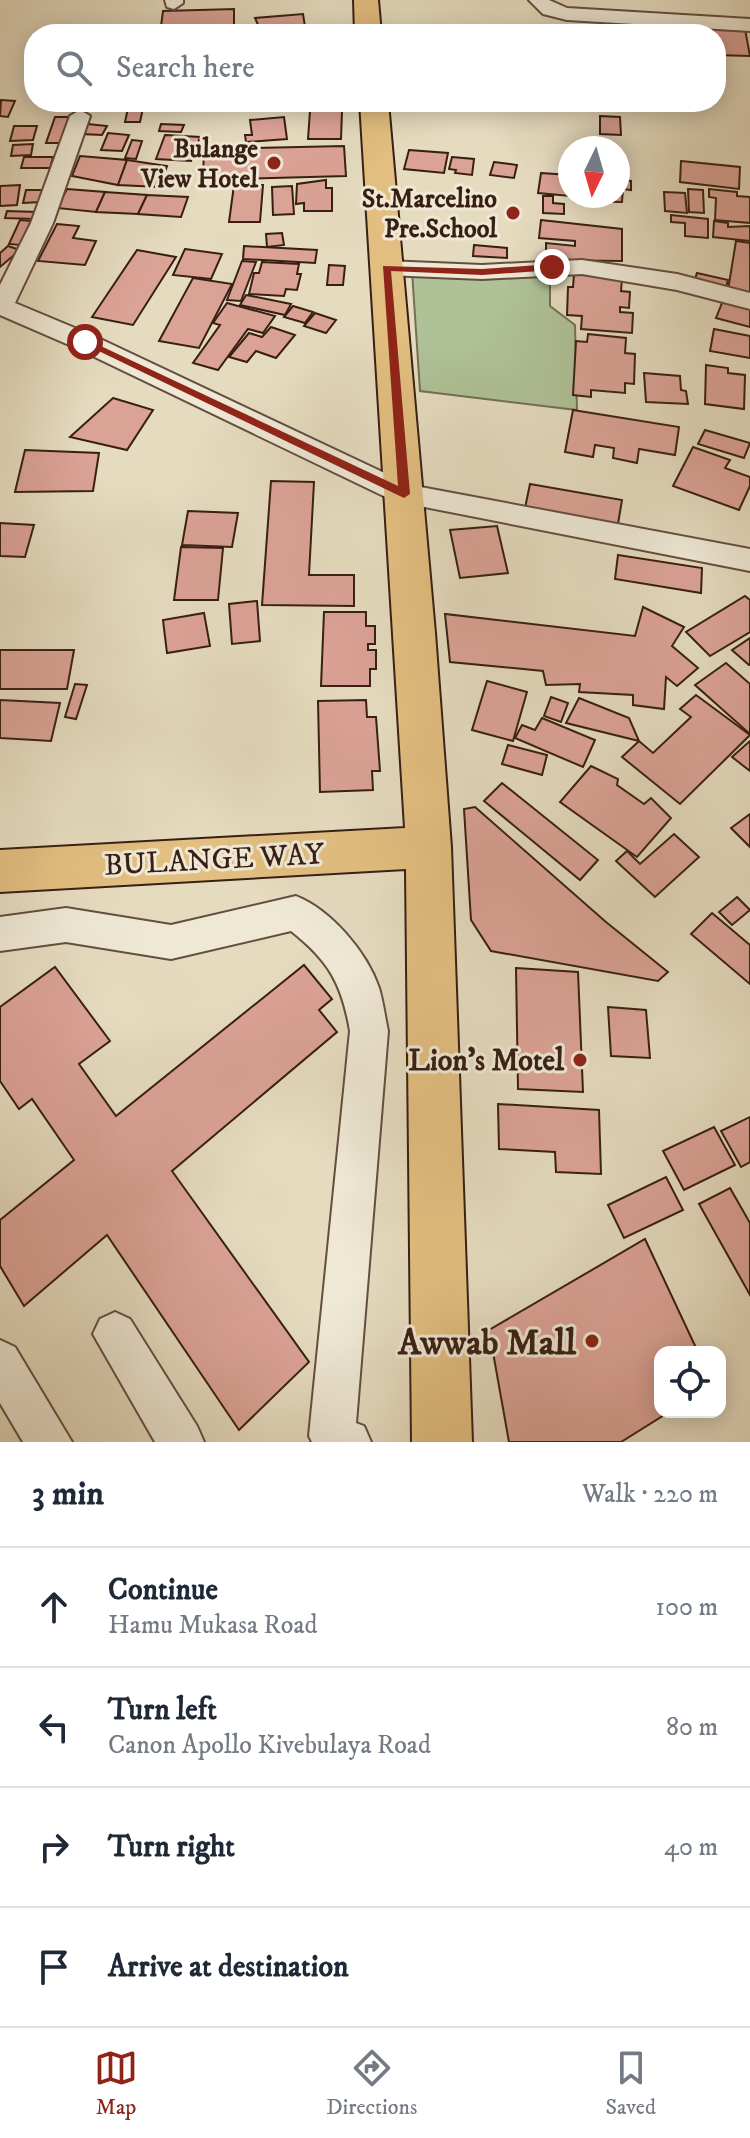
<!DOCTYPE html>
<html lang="en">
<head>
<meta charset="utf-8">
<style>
  body { margin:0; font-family:"IM FELL DW Pica",serif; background:#f6f6f7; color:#1f2937 }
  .controls { position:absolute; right:24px; bottom:24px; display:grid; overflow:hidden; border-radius:16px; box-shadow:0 4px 20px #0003 }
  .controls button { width:72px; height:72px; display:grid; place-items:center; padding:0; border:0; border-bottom:2px solid #e0e1e3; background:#fff; color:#1f2937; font:40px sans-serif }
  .compass { position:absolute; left:558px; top:136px; width:72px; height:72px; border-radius:50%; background:#fff; box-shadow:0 4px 20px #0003; rotate:185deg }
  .stop { position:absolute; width:24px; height:24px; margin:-18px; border:6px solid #8f2418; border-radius:50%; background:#fff }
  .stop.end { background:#8f2418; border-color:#fff; box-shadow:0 2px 8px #0008 }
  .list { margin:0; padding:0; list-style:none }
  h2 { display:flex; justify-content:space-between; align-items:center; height:104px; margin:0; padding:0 32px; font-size:34px }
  h2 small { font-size:26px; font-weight:400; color:#747a83 }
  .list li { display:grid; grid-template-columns:52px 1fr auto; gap:24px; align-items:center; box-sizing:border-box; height:120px; padding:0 32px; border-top:2px solid #e0e1e3 }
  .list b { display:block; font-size:30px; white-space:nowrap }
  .list p { margin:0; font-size:26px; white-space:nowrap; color:#747a83 }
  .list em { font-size:26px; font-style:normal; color:#747a83 }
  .icon { flex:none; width:44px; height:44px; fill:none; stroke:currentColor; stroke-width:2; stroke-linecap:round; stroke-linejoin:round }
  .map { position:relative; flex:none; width:750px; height:1442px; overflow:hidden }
  .search { position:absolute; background:#fff; box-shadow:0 4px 20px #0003; left:24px; right:24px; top:24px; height:88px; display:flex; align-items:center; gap:20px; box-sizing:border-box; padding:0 28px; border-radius:32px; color:#747a83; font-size:30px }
  .sheet { height:584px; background:#fff }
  nav { display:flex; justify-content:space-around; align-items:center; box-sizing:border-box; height:112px; border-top:2px solid #e0e1e3; background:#fff; font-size:22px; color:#747a83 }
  nav a { display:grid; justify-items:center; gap:4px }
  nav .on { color:#8f2418 }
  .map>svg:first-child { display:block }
</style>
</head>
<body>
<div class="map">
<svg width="750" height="1442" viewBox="0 0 750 1442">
  <rect width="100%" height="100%" fill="#e5dbbf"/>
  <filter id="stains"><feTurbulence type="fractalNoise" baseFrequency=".0025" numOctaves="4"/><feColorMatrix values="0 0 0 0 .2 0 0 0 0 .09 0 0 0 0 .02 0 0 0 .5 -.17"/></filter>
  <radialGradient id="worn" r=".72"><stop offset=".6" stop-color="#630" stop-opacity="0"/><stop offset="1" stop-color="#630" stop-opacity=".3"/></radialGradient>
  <polygon fill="#afc197" stroke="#747056" stroke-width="2" points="550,270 550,306 575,325 577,410 420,391 412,271"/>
  <g fill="#dba296" stroke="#381f14" stroke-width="2">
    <polygon points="234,9 234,34 160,34 163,11"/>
    <polygon points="303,14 306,33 298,34 262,34 255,18"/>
    <polygon points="449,25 477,26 477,34 448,34"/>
    <polygon points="707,27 745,29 750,56 716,55 716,34 708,34"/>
    <polygon points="1,100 15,101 8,117 0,116"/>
    <polygon points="128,108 143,108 140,122 125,122"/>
    <polygon points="310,111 342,111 341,139 308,139"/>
    <polygon points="600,116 620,117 621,135 600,134"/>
    <polygon points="55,117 72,117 63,143 46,143"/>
    <polygon points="284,117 287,139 246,142 245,135 252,135 250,120"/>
    <polygon points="88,124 107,126 102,135 82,134"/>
    <polygon points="161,124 184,125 181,132 159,131"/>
    <polygon points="14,126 37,126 33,140 10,141"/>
    <polygon points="108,133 129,135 122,151 101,150"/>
    <polygon points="165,135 200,137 191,161 156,159"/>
    <polygon points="132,140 142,141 136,159 125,158"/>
    <polygon points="33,144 31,155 11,156 13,145"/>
    <polygon points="344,146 346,176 203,180 204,149"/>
    <polygon points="409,150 448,153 444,173 404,169"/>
    <polygon points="80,156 127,160 118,185 72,176"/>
    <polygon points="24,157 53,157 50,168 21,168"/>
    <polygon points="452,157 474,159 472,175 455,173 456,170 449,169"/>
    <polygon points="127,160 167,166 160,187 118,185"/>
    <polygon points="681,161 740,167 739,189 680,182"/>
    <polygon points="494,162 517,165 514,178 490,175"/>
    <polygon points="541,173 570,175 570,196 538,193"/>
    <polygon points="326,180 326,188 332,188 332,211 304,211 304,203 296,204 297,184"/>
    <polygon points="618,180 631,181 631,190 623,189 622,202 575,201 575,196 618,196"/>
    <polygon points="20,185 17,205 0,206 0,186"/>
    <polygon points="234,185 263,185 260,222 229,222"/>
    <polygon points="292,186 294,214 273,215 272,187"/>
    <polygon points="67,189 105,192 96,212 57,208"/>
    <polygon points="688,189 703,190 704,213 689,212"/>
    <polygon points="709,189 737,192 737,196 750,197 750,223 715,220 716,198 709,197"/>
    <polygon points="26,190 43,190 41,202 23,203"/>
    <polygon points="105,192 147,195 138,214 96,212"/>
    <polygon points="664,192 685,193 687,213 665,211"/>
    <polygon points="147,195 188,197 181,217 138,214"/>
    <polygon points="543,196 553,196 553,203 564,204 564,214 543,213"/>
    <polygon points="7,211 37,212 35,219 5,218"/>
    <polygon points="671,215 708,219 708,238 685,236 685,223 671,222"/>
    <polygon points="20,220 31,221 20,245 9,244"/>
    <polygon points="541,220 622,229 622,261 546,260 546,243 575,246 575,241 539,238"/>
    <polygon points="714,221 728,223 728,227 750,226 750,241 713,237"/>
    <polygon points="57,224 79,226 73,238 96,241 85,265 38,261"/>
    <polygon points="282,233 284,245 267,247 266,234"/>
    <polygon points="736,241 750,243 750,293 728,290"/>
    <polygon points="474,245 507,248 507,258 473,256"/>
    <polygon points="8,246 20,250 0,267 0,253"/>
    <polygon points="244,246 317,250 315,263 243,259"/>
    <polygon points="185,249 222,254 211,279 173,275"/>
    <polygon points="137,250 176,257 133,325 92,317"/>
    <polygon points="242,261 256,262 241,301 227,300"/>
    <polygon points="262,262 299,264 297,274 301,274 297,290 286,289 284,296 249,294 254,273 259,273"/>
    <polygon points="329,265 345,266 343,285 327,285"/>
    <polygon points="697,273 728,280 725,291 693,285"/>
    <polygon points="574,274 622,279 621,291 630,292 629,308 620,307 620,312 633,313 632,333 581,329 582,316 567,315 568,287 573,287"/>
    <polygon points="193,278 232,284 199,348 159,341"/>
    <polygon points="246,295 291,304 285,315 240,305"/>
    <polygon points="724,298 750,305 750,327 716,318"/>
    <polygon points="227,303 275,316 263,333 248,329 218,370 193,363 220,325 213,323"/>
    <polygon points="293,306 313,312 305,323 284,317"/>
    <polygon points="315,313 336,320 326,333 304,326"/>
    <polygon points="271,327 295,335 276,358 256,351 247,362 229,357 249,333 262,337"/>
    <polygon points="714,329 750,336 750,358 710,351"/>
    <polygon points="588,334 626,338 625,353 635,354 634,384 625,383 625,393 591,390 591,397 573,395 576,341 587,342"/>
    <polygon points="706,365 728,368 728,373 745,375 744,409 705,404"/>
    <polygon points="644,373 680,376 681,390 686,391 688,404 646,402"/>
    <polygon points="113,398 153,410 127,450 70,437"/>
    <polygon points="573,410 679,427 675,455 639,449 637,463 613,458 614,448 595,445 593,457 565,452"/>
    <polygon points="705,430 750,443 744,458 698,444"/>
    <polygon points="693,447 730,460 725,468 750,477 750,486 739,510 673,486"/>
    <polygon points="25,450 99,453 93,491 15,492"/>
    <polygon points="271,481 314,482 309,575 354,575 354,606 262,605"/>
    <polygon points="530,484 622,500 618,524 525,508"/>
    <polygon points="188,511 238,513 232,547 182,545"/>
    <polygon points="0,523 34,525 25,557 0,556"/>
    <polygon points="497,526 508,573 460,578 450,530"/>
    <polygon points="181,547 223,548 218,600 174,600"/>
    <polygon points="618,555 702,568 701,593 615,579"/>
    <polygon points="745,596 750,600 750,632 710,656 686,632"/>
    <polygon points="257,601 260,641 232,644 229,604"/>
    <polygon points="643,607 684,627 672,646 698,668 677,686 666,677 664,709 633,705 633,695 579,692 580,684 546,685 543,671 450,662 445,614 635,636"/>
    <polygon points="324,612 366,612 366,626 375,626 375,644 368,644 368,650 376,650 376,669 370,669 370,686 321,686"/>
    <polygon points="204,613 210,646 167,653 163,620"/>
    <polygon points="750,638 750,665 749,665 732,650"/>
    <polygon points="0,650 74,650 67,689 0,689"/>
    <polygon points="726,663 750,684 750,734 695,685"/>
    <polygon points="487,681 527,692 513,741 472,730"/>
    <polygon points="75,684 87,685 76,719 65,717"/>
    <polygon points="696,695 750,735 680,804 622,757 639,741 653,753 691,717 680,709"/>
    <polygon points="551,697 568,703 561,722 544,716"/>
    <polygon points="579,698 629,718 639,741 566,723"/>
    <polygon points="0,700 60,703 51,741 0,738"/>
    <polygon points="366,700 367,717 376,717 380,771 372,771 373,790 320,792 318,701"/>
    <polygon points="542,718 595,740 583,767 515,738 522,725 535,730"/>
    <polygon points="750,741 750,771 732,757"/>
    <polygon points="508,745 547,755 542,775 502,764"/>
    <polygon points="591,766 618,779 617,785 644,804 651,798 671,818 637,857 560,802"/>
    <polygon points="502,783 598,860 580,880 484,801"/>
    <polygon points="475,807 606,922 668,972 658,981 491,951 471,920 464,809"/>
    <polygon points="750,814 750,847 731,828"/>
    <polygon points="674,834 699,857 655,897 616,861 627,851 640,864"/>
    <polygon points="737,897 750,910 732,925 719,912"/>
    <polygon points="712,913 750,945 750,984 691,934"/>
    <polygon points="304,965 332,999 319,1010 337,1032 172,1171 309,1362 239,1430 107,1235 24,1306 0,1266 0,1220 74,1160 32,1099 19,1109 0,1081 0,1007 55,967 110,1041 79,1064 116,1116"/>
    <polygon points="516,968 578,972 583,1092 518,1089"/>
    <polygon points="608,1007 646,1010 650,1058 611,1056"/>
    <polygon points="498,1104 599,1110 601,1174 556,1172 555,1152 499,1149"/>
    <polygon points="750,1117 750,1162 741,1167 721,1131"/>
    <polygon points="714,1127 735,1165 684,1190 663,1151"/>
    <polygon points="666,1177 683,1210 624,1238 608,1205"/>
    <polygon points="730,1188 750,1223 750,1295 699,1204"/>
    <polygon points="645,1239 698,1352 660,1352 660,1412 669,1412 621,1442 509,1442 489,1330"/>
  </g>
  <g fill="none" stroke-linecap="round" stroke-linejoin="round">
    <g stroke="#634e3f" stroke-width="4">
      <g id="minor">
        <polygon points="165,0 183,0 183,3 174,9 167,7"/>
        <polygon points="529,0 549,0 567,8 750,19 750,31 567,20 543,14"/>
        <polygon points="80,110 90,116 53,223 15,303 94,336 410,485 750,549 750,571 394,501 76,348 0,315 0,285 31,223 70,116"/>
        <polygon points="582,260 677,274 750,293 750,309 677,290 582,274 482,279 386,275 378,273 374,268 378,263 386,261 482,265"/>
        <path d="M296,896C331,910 367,952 379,988C383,1001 385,1017 388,1031L356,1423L364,1426L371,1442H312L309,1436L350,1031C342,984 329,961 291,931L171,959L66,942L0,951V917L66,908L171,925Z"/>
        <polygon points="115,1312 130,1319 197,1426 204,1442 155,1442 93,1334 100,1319"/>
        <polygon points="0,1340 15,1347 72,1442 23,1442 0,1403"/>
      </g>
    </g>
    <g stroke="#381f14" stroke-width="4">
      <g id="major">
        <polygon points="354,0 378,0 381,34 355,34"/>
        <polygon points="360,102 388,102 435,633 451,847 472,1442 412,1442 406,869 0,892 0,850 405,828"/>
      </g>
    </g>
    <use href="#minor" fill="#eee8d5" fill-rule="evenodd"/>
    <use href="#major" fill="#e2be80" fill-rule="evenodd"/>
  </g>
  <polygon fill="#8f2418" points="552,264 555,270 482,275 391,271 410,494 404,498 80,342 88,340 398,486 383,266 482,269"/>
  <g fill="#8f2418" stroke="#eee8d5" stroke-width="3">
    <circle cx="274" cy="163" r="8"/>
    <circle cx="513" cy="213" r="8"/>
    <circle cx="580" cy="1060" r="8"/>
    <circle cx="592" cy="1341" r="8"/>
  </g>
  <g text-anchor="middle" stroke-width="6" stroke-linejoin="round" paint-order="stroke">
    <g font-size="26" font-weight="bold" fill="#381f14" stroke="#eee8d5" text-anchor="end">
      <text x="258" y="157">Bulange<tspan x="258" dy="30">View Hotel</tspan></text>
      <text x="497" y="207">St.Marcelino<tspan x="497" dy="30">Pre.School</tspan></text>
    </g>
    <g font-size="30" fill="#381f14" stroke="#eee8d5">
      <text transform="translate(214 859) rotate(-3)" y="10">BULANGE WAY</text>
    </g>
    <g font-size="30" font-weight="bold" fill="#381f14" stroke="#eee8d5" text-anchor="end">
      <text x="564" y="1070">Lion's Motel</text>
    </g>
    <g font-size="36" font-weight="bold" fill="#381f14" stroke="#eee8d5" text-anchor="end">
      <text x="576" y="1354">Awwab Mall</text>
    </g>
  </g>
  <rect width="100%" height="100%" filter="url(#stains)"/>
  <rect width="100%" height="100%" fill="url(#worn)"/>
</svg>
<div class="controls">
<button><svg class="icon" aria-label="locate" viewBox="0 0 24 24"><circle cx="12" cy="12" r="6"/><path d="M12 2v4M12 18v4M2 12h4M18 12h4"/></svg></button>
</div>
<svg class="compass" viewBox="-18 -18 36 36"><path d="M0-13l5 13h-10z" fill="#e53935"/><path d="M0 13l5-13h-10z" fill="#747a83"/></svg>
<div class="stop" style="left:85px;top:342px"></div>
<div class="stop end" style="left:552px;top:267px"></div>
<div class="search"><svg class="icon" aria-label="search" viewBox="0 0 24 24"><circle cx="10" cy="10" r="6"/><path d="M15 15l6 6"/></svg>Search here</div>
</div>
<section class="sheet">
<h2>3 min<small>Walk · 220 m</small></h2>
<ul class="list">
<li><svg class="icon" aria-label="ahead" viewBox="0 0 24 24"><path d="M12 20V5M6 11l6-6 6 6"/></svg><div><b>Continue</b><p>Hamu Mukasa Road</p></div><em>100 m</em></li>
<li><svg class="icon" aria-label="left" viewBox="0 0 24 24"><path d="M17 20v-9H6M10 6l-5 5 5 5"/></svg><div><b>Turn left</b><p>Canon Apollo Kivebulaya Road</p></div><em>80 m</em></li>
<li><svg class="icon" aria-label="right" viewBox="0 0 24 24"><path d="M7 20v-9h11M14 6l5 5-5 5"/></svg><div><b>Turn right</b></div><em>40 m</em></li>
<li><svg class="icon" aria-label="arrive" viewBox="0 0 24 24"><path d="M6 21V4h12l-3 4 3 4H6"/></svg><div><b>Arrive at destination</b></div></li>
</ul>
</section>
<nav>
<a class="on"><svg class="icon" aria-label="map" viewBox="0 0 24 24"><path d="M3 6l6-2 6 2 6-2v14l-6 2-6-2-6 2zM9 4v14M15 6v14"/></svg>Map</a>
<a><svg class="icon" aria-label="directions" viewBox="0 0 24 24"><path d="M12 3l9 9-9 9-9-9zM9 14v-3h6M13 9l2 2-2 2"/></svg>Directions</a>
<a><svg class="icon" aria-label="saved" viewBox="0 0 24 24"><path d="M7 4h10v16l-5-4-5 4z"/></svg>Saved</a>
</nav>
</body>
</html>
